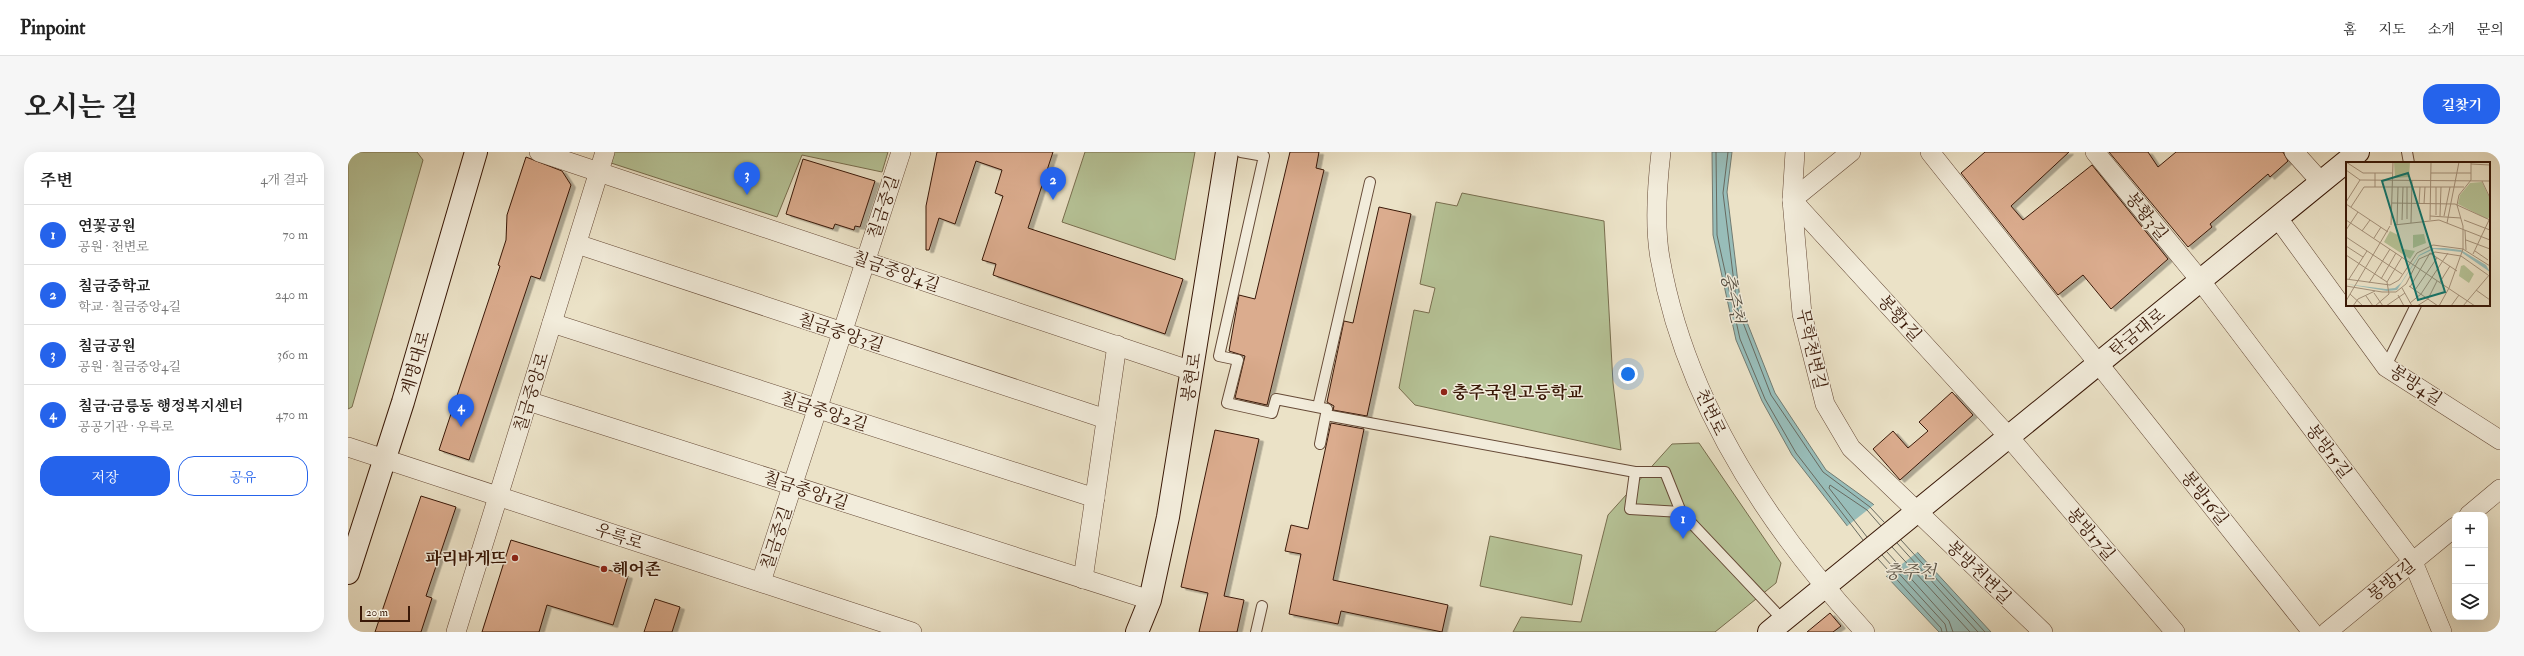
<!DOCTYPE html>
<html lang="ko">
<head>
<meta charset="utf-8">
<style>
  body { margin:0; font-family:"IM FELL Double Pica","Noto Serif KR",serif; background:#f6f6f6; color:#222 }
  .controls { position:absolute; right:12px; bottom:12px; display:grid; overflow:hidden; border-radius:8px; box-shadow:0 4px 16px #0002 }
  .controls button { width:36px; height:36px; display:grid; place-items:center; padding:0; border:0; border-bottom:1px solid #e0e0e0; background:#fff; color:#222; font:20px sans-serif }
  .scale { position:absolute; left:12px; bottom:10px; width:50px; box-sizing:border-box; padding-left:4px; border:2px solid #391807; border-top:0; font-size:11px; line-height:14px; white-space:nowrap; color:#391807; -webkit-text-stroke:3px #f2ecdb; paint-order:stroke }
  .you { position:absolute; left:1280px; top:222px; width:14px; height:14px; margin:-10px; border:3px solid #fff; border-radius:50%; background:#1a73e8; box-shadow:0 0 0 6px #1a73e833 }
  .badge { display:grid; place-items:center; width:26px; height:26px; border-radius:50%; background:#2563eb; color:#fff; font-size:13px; font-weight:700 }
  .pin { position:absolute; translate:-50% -33px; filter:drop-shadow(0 1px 2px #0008) }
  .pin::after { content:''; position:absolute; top:21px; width:14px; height:12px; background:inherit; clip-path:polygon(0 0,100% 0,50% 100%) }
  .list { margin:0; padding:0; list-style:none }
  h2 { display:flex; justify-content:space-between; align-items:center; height:52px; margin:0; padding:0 16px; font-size:17px }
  h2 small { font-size:13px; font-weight:400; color:#767676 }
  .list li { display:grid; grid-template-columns:26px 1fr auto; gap:12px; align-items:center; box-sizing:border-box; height:60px; padding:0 16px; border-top:1px solid #e0e0e0 }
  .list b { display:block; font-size:15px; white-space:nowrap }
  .list p { margin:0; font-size:13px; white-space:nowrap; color:#767676 }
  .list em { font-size:13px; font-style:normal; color:#767676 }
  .actions { display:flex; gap:8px; padding:12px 16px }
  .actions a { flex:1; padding:9px 0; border:1px solid #2563eb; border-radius:16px; text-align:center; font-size:14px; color:#2563eb }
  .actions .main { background:#2563eb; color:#fff }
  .icon { flex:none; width:22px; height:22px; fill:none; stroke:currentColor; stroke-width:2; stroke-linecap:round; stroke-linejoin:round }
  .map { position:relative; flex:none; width:2152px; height:480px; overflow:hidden; border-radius:16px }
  header { display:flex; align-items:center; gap:24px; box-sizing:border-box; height:56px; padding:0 20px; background:#fff; border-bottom:1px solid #e0e0e0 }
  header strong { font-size:19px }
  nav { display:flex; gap:22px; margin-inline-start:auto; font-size:14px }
  .intro { display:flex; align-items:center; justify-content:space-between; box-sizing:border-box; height:96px; padding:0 24px }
  h1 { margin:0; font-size:28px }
  .button { padding:10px 18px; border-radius:16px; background:#2563eb; color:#fff; font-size:14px; font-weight:700 }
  main { display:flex; gap:24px; padding:0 24px }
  aside { flex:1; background:#fff; border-radius:16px; box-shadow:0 4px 16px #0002 }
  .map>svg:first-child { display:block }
</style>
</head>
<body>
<header>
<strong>Pinpoint</strong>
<nav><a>홈</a><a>지도</a><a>소개</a><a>문의</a></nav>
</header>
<div class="intro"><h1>오시는 길</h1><a class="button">길찾기</a></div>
<main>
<aside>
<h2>주변<small>4개 결과</small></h2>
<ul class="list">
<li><span class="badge">1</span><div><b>연꽃공원</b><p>공원 · 천변로</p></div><em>70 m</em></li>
<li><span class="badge">2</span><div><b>칠금중학교</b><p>학교 · 칠금중앙4길</p></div><em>240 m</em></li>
<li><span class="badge">3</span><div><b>칠금공원</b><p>공원 · 칠금중앙4길</p></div><em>360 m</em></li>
<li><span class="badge">4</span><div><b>칠금·금릉동 행정복지센터</b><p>공공기관 · 우륵로</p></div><em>470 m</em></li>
</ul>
<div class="actions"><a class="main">저장</a><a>공유</a></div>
</aside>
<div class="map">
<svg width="2152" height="480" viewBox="0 0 2152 480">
  <defs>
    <filter id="shadow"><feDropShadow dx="4.5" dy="2.5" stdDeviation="0" flood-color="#0004"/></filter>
  </defs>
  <rect width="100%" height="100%" fill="#ebe2c7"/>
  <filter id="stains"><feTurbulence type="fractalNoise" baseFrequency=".005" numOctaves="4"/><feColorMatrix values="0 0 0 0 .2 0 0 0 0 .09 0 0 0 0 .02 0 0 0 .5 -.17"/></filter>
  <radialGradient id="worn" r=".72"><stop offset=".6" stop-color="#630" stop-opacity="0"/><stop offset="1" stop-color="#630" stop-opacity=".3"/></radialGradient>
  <g fill="#b6c397" stroke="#786e4f">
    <polygon points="0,0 69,0 75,8 4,255 0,257"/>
    <polygon points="264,0 540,0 534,20 454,3 429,65 260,10"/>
    <polygon points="737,0 847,0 827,108 714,70"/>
    <polygon points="1114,41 1256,69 1265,231 1273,298 1067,253 1051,236 1066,158 1081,161 1087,136 1072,132 1088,50 1109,54"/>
    <polygon points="1351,291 1433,411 1428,431 1367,480 1165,480 1173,465 1233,470 1260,363 1324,292"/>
    <polygon points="1142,384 1234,403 1224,453 1132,434"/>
  </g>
  <polygon fill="#98bdb9" stroke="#727b72" points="1364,0 1384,0 1379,40 1393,155 1427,241 1478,318 1525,352 1643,480 1591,480 1539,425 1444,303 1414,249 1388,188 1365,83"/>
  <polygon fill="#ebe2c7" points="1527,352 1571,399 1537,425 1498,375"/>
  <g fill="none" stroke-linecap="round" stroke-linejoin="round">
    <g stroke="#686a60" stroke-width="1">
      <polyline points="1368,0 1369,83 1392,187 1417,247 1448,301 1515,388"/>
      <polyline points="1380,0 1375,41 1389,155 1423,243 1475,320 1522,355 1536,370"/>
      <polyline points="1519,385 1481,336 1482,333 1519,358 1533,374"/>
      <polyline points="1553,388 1637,480"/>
      <polyline points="1549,391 1630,480"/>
      <polyline points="1544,395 1622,480"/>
      <polyline points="1539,400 1601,469 1605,480"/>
      <polyline points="1534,403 1597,472 1599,480"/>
      <polyline points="1530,407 1593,476 1594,480"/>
    </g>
  </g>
  <g fill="#dbac8e" stroke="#391807" filter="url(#shadow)">
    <polygon points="589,0 705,0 680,76 835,127 817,182 645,123 648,112 634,108 655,44 647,41 654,18 628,9 607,72 591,66 581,98 578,98 578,54"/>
    <polygon points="942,0 971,0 968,16 976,18 919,253 887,246 897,204 881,199 891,143 907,147"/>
    <polygon points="1637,0 1721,0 1663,54 1675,68 1744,13 1820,107 1763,157 1735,123 1710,143 1613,21"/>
    <polygon points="1761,0 1800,0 1810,15 1828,0 1935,0 1940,9 1922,25 1920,22 1862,72 1864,75 1840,95"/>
    <polygon points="178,5 214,19 223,33 192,127 183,124 121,308 91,298 152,114 150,113 158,88 159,63"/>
    <polygon points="455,7 527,29 512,75 507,74 506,78 487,72 485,77 438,62"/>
    <polygon points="1031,55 1063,62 1019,264 985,258 986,254 979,250 996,169 1005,171"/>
    <polygon points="1604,240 1625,263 1552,328 1525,297 1545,279 1560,296 1580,279 1571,270"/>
    <polygon points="983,271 1016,277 985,428 1100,453 1094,480 993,459 990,472 941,462 953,402 937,399 943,373 960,377"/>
    <polygon points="867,278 911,287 876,444 896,448 889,480 851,480 860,441 833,435"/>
    <polygon points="73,344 108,355 78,444 84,446 73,480 27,480"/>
    <polygon points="163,388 280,424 265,473 199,453 191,480 134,480"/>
    <polygon points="307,447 332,455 324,480 296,480"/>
    <polygon points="1482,461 1493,474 1485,480 1459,480"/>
  </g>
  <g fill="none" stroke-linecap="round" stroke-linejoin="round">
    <g stroke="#664a37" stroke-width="12">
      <g id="lane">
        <polyline points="893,0 916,4 871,204 890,208 879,251 924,261 928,247 979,257 972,292"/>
        <polyline points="2059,0 2061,11"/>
        <polyline points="2038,214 2068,153"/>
        <polyline points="970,255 1022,30"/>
        <polyline points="978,263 1287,320 1282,357 1333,360 1435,468"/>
        <polyline points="1287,320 1317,320 1333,360"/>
        <polyline points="908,480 914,454"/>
      </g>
    </g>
    <g stroke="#664a37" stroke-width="20">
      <g id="street">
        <polyline points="191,0 844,219"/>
        <path d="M1313,0C1309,34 1306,72 1312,106C1337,249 1419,374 1517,480"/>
        <polyline points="1447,0 1444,48 1454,162 1477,252 1503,296 1695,480"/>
        <polyline points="1503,0 1444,48 1660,284 1827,480"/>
        <polyline points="1582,0 1964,480"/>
        <polyline points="1747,0 1852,128 2065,410 2094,480"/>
        <polyline points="1946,0 1973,30"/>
        <polyline points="1929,65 2038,215 2152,288"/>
        <polyline points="229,92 758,267"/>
        <polyline points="204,171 747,346"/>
        <polyline points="180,249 802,448"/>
        <polyline points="0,295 564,480"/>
        <polyline points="2121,363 2152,337"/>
        <polyline points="735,427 769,193"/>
        <polyline points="413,430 553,0"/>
        <polyline points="108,480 257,0"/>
        <polyline points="1979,480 2107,375"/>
      </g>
    </g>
    <g stroke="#391807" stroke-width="24">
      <g id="secondary">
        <polyline points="0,421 55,250 128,0"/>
        <polyline points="789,480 802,448 820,365 879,0"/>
        <polyline points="1421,480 2010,0"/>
      </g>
    </g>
    <use href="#lane" stroke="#f2ecdb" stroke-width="10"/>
    <use href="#street" stroke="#f2ecdb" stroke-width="19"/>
    <use href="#secondary" stroke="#f2ecdb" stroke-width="22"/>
  </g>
  <g fill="#8f2418" stroke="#f2ecdb" stroke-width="1.5">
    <circle cx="1096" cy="240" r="4"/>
    <circle cx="167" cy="406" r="4"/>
    <circle cx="256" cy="417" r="4"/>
  </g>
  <g text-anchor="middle" stroke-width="3" stroke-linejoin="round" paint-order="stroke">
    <g font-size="17" fill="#391807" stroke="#f2ecdb">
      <text transform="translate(535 55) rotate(-72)" y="6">칠금중길</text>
      <text transform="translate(1799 64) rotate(51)" y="6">봉황3길</text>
      <text transform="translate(548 119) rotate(19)" y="6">칠금중앙4길</text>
      <text transform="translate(1552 166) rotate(48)" y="6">봉황1길</text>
      <text transform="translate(493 180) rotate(18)" y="6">칠금중앙3길</text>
      <text transform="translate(1789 180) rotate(-39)" y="6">탄금대로</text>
      <text transform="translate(1464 197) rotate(77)" y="6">무학천변길</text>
      <text transform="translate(67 211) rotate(-74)" y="6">계명대로</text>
      <text transform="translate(843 225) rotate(-81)" y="6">봉현로</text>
      <text transform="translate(2068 233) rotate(33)" y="6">봉방4길</text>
      <text transform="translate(183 240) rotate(-73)" y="6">칠금중앙로</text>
      <text transform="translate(476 259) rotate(18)" y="6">칠금중앙2길</text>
      <text transform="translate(1363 260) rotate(65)" y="6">천변로</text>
      <text transform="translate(1981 299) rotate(53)" y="6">봉방15길</text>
      <text transform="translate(458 338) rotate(18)" y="6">칠금중앙1길</text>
      <text transform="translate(1857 346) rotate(51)" y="6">봉방16길</text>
      <text transform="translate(1743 382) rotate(49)" y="6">봉방17길</text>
      <text transform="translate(271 384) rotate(18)" y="6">우륵로</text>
      <text transform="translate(428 386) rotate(-72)" y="6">칠금중길</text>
      <text transform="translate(1631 420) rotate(44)" y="6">봉방천변길</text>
      <text transform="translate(2043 428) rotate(-39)" y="6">봉방1길</text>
    </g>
    <g font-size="17" font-weight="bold" fill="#391807" stroke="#f2ecdb" text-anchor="start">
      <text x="1104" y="246">충주국원고등학교</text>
      <text x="159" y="412" text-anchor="end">파리바게뜨</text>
      <text x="264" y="423">헤어존</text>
    </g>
    <g font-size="18" font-style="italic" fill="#5a5245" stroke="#f2ecdb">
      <text transform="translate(1385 146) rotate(77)" y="6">충주천</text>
      <text x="1562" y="426">충주천</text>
    </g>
  </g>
  <g transform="translate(1998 10)">
    <rect width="144" height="144" fill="#ebe2c7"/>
    <path d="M48,0H64L63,15L49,16ZM136,20L144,37V55L141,57L112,42L114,33L124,21ZM44,69L52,73L57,87L69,89L64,97L38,80ZM78,72L80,81L67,86V73ZM118,103L128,112L123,121L113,114L115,104Z" fill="#b6c397"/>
    <path d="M87,86H99L115,88L140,103L144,110L115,90L88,87L73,94L51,128L41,129L0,122L40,127L49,126L55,121L73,93Z" fill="#98bdb9"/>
    <path fill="none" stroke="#a4917a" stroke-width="1" d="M0,0L17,11H46M125,2L144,3M0,8L14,18L144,19M29,11V25M85,11H125M136,19L144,36M0,40L14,18M46,41L109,42L144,58M0,42L42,70M73,42L74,25M78,42L79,25M5,45L18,25H118M90,53V25M84,54L115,56M94,54L95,25M98,54L104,25M61,57V25M0,58L129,144M56,58L57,25M84,58L85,0M118,58L144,68M65,61L66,18M101,61L113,0M45,63L47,0M48,63L93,58L144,78M51,63L52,25M0,68L12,50M119,68L120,88M16,69L24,58M0,75L56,112M28,76L35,65M120,78L144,87M0,84L17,95M129,89L142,98M127,92L144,56M0,93L41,120M0,117L44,123L53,118L71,91L87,83L117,87L144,104M3,117L21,89M35,117L50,91M94,120L104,104M23,121L44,87M0,124L36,130H50L60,122L73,97L89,90L115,94L142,113M63,124L92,144M64,125L84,91L111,109M56,126L66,144M69,128L91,96M130,128L144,138M28,131L37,144M4,132L17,144M52,133L58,144M20,134L27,144M0,139L44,64M64,141L75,132L102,91M7,144L12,137L29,129M29,144L43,132L41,120L56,95M40,144L59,131M71,144L82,137L91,119M93,144L103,126L117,87V64L111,43L113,33L125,18V0M105,144L113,133M117,144L144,112"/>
    <path fill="#0f766e" fill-opacity="0.15" stroke="#0f766e" stroke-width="2" d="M62,11L99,130L72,138L36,19Z"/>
    <rect width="144" height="144" fill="none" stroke="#391807" stroke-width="2"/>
  </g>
  <rect width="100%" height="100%" filter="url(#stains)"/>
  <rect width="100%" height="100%" fill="url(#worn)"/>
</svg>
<div class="controls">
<button>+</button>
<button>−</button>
<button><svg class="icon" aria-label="layers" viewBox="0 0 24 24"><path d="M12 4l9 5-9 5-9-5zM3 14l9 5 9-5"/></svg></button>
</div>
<div class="scale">20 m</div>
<div class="you"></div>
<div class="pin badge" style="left:1335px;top:387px">1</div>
<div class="pin badge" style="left:705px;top:48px">2</div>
<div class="pin badge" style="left:399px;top:43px">3</div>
<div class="pin badge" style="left:113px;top:275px">4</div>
</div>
</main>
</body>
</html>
